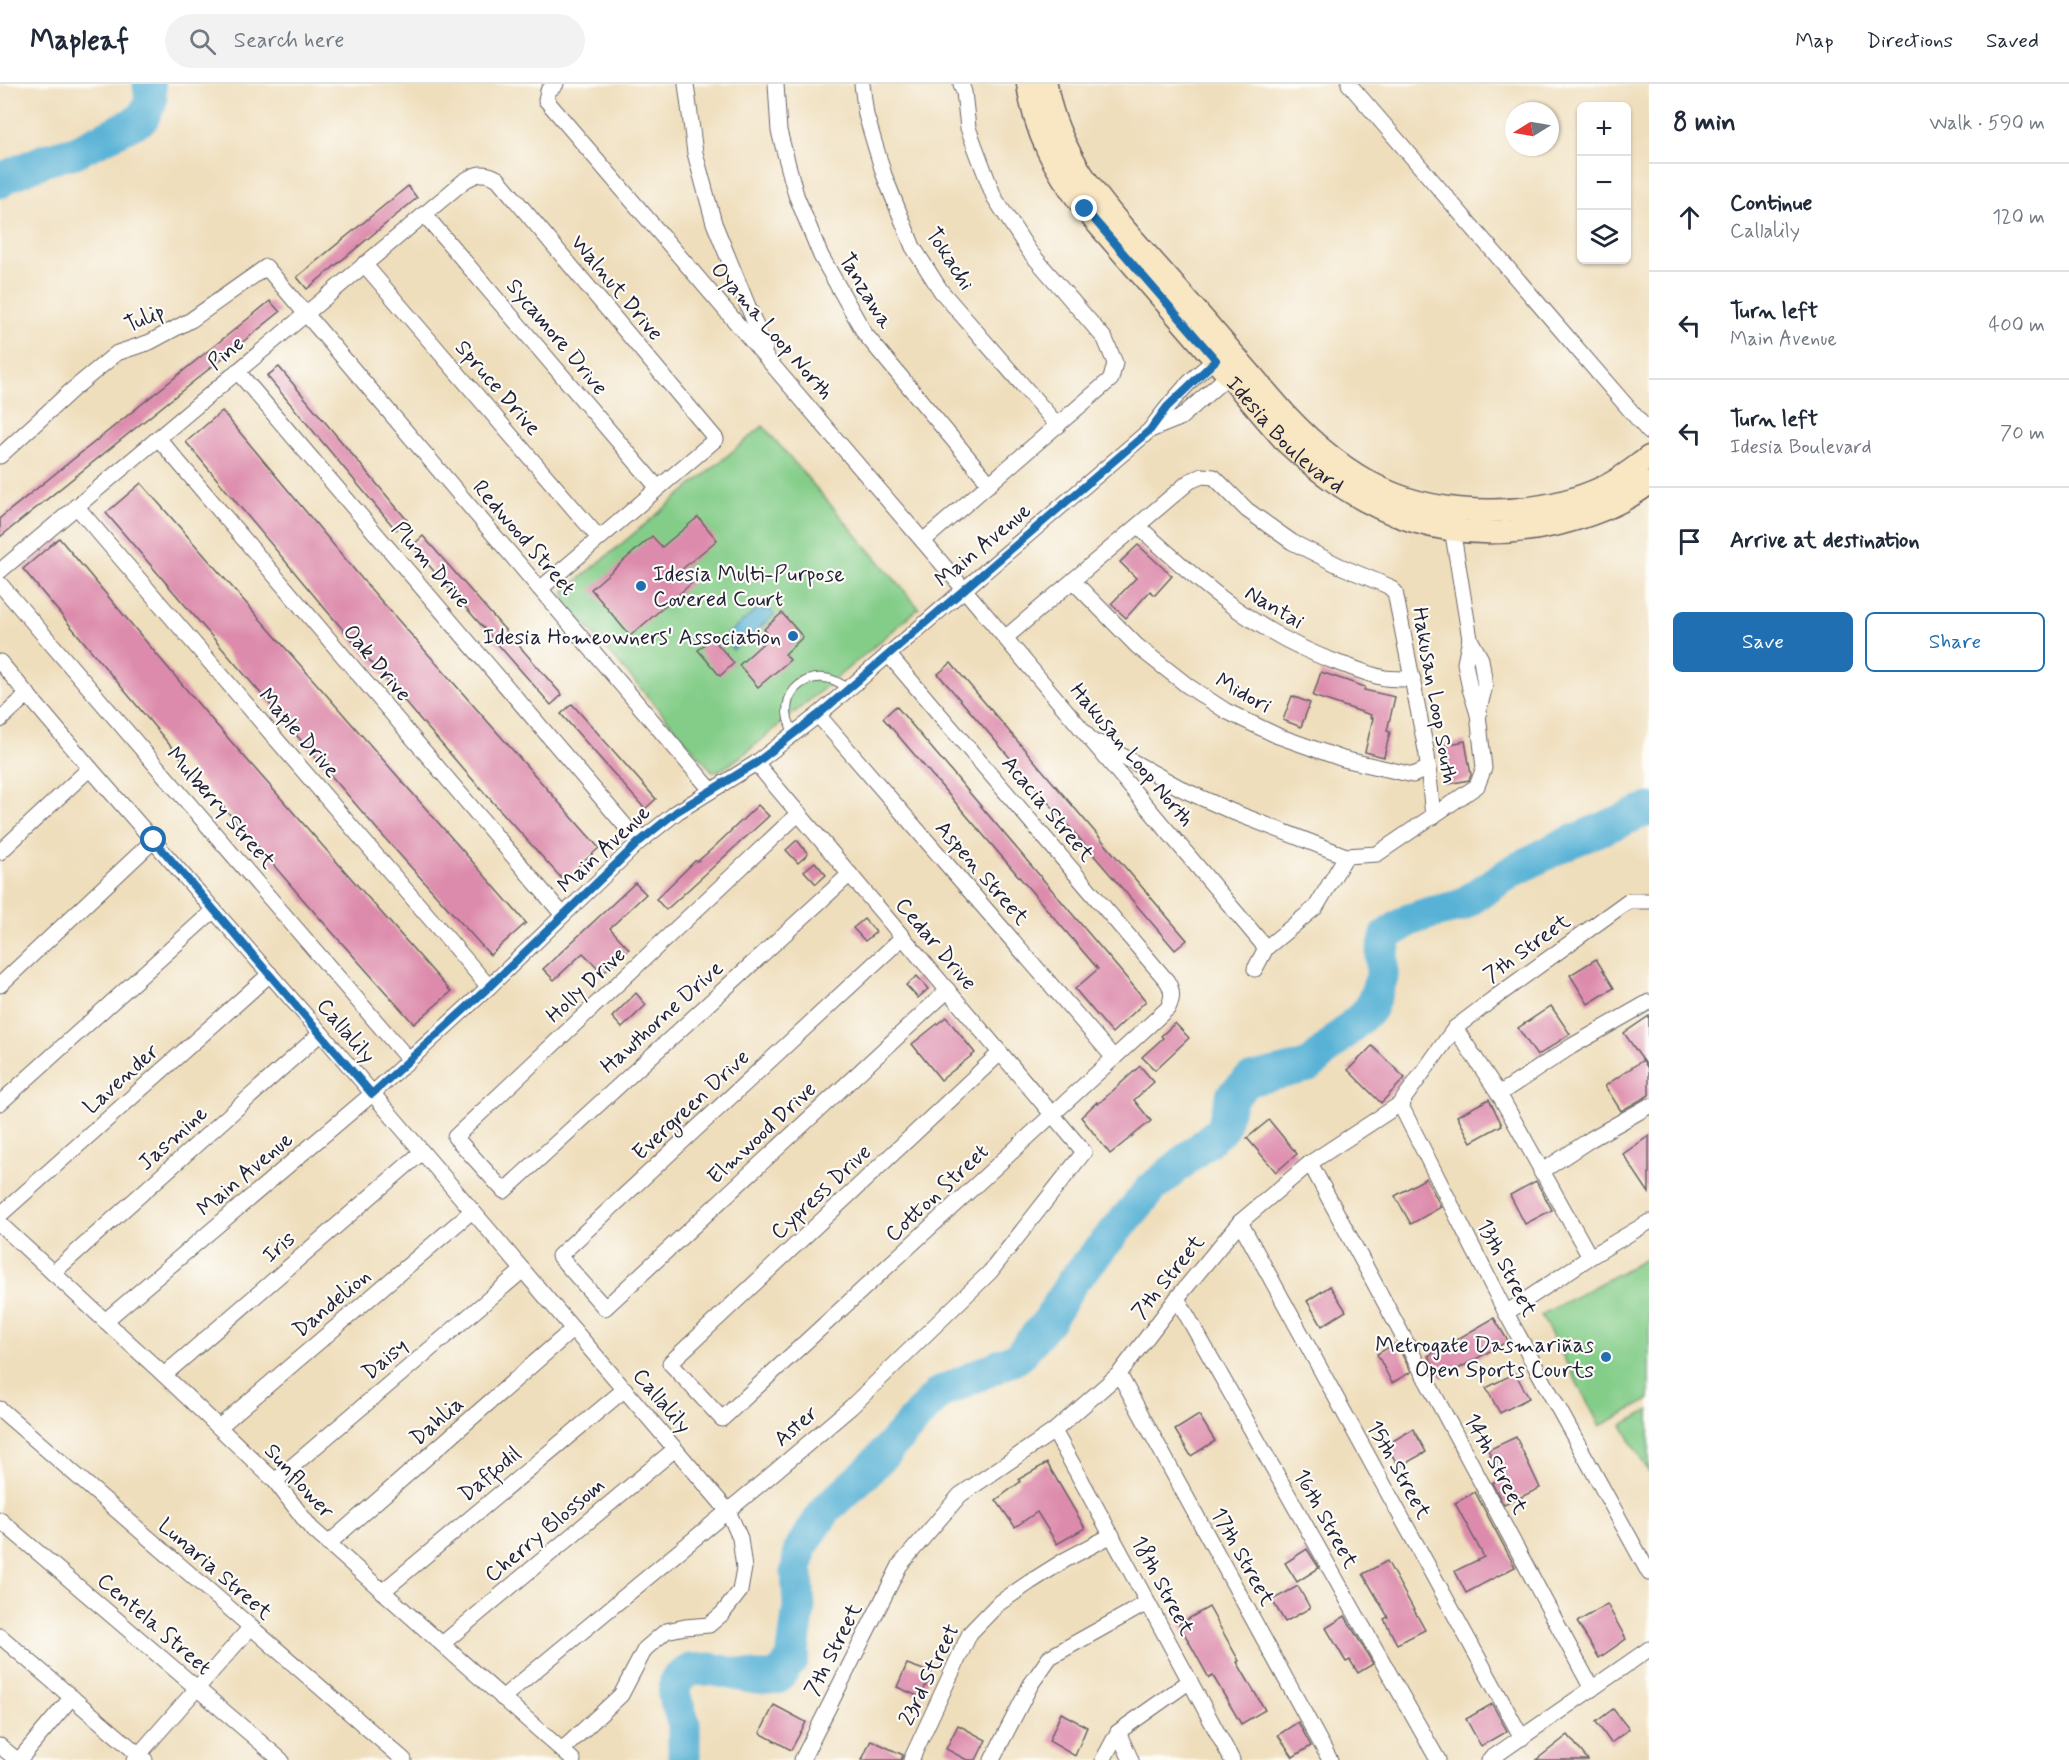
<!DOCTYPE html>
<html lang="en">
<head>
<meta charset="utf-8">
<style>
  body { margin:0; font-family:Mynerve,sans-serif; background:#f2f2f3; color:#1f2937 }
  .controls { position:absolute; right:18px; top:18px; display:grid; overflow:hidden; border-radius:9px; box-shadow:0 2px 4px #0004 }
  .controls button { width:54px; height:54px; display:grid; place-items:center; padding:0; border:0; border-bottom:2px solid #e0e1e3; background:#fff; color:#1f2937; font:30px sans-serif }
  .compass { position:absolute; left:1505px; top:18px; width:54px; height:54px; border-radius:50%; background:#fff; box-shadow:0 2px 4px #0004; rotate:259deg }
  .stop { position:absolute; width:18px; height:18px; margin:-14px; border:4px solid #1f6fb2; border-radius:50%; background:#fff }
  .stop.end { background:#1f6fb2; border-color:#fff; box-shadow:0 2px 6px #0008 }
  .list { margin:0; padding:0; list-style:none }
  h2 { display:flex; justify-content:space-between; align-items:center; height:78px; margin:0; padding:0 24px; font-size:26px }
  h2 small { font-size:20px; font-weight:400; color:#747a83 }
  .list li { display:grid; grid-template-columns:39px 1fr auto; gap:18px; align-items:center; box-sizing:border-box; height:108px; padding:0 24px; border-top:2px solid #e0e1e3 }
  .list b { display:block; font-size:22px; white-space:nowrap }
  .list p { margin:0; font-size:20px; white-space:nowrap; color:#747a83 }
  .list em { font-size:20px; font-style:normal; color:#747a83 }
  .actions { display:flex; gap:12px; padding:18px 24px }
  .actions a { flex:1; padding:14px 0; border:2px solid #1f6fb2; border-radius:9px; text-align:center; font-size:21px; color:#1f6fb2 }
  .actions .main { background:#1f6fb2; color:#fff }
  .icon { flex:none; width:33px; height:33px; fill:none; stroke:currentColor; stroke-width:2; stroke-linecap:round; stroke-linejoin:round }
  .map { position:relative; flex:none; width:1649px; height:1676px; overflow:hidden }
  header { display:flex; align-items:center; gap:36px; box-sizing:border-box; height:84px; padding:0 30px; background:#fff; border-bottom:2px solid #e0e1e3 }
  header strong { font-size:28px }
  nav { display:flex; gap:33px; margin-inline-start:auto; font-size:21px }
  .search { width:420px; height:54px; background:#f2f2f3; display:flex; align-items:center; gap:15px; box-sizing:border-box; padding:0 21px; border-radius:33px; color:#747a83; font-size:22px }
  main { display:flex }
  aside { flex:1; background:#fff }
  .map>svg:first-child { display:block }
</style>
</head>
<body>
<header>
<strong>Mapleaf</strong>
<div class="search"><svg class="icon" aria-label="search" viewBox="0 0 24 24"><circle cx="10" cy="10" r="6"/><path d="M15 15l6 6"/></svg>Search here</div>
<nav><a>Map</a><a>Directions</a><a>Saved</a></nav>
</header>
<main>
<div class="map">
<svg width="1649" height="1676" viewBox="0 0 1649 1676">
  <rect width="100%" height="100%" fill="#fdfcf7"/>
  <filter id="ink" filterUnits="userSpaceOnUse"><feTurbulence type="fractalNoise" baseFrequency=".0167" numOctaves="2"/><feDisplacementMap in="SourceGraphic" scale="12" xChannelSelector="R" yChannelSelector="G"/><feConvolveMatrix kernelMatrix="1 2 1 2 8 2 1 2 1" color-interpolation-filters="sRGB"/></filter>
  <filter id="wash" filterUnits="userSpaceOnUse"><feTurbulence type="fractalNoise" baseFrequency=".008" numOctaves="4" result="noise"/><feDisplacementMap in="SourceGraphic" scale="24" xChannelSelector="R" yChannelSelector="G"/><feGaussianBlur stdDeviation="1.35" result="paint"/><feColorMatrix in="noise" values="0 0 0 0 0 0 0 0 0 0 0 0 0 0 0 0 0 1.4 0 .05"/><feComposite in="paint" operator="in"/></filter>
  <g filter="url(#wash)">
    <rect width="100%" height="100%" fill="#efdebc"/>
    <g fill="#84cd89" stroke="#537862" stroke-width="1.5">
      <path d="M763,342L919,524C871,566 822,606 773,646C761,656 728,686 713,688L564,516L565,507Z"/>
      <polygon points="1649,1173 1649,1316 1600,1342 1541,1231"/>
      <polygon points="1649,1326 1649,1389 1622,1341"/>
    </g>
    <polygon fill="#59b2d6" stroke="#3e6a88" stroke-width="1.5" points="759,524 764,526 770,525 774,531 733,566 724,553"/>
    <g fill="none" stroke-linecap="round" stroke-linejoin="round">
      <g stroke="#59b2d6" stroke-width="33">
        <polyline points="0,98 3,94 45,76 75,68 142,35 151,17 149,0"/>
        <polyline points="684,1676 684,1640 674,1611 676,1596 690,1586 710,1585 756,1594 777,1594 792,1576 799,1523 797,1486 800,1465 827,1424 868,1387 939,1309 1018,1273 1049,1236 1072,1198 1152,1104 1222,1045 1232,1012 1249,996 1309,982 1370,925 1382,893 1382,869 1387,851 1409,836 1430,829 1460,822 1511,788 1561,762 1649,725"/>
      </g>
    </g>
    <g id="blocks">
      <g fill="#dd8bac">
        <polygon points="408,102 417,114 307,205 297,193"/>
        <polygon points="270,217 280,228 0,453 0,434"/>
        <polygon points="279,283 407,436 396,446 267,292"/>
        <polygon points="222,327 362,495 599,764 563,796 464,686 326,526 186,358"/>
        <polygon points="141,399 526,839 490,871 382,751 106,429"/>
        <polygon points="698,433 717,456 681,486 692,499 630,552 591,505 652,452 662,463"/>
        <polygon points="423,452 562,611 551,621 412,462"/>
        <polygon points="59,454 206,629 451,908 414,940 307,820 169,660 23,485"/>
        <polygon points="1138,461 1172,492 1155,511 1150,507 1126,534 1111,520 1136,494 1120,478"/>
        <polygon points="782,529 803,553 785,570 790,576 758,603 739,581 770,553 764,545"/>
        <polygon points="712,554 734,579 720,592 698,566"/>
        <polygon points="951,579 1187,856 1175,866 938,590"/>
        <polygon points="1321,588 1365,603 1364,606 1395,613 1387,647 1390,648 1384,673 1365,668 1373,634 1370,634 1371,631 1313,612"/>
        <polygon points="1292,612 1310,619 1301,643 1283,636"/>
        <polygon points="572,620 656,715 645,725 561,630"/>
        <polygon points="896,622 1146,917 1112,949 1075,905 1098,885 883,634"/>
        <polygon points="1465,657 1471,691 1469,696 1448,700 1441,662"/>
        <polygon points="758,721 769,732 666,826 656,815 695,777 698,777 713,764"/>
        <polygon points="797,756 808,770 798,779 786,766"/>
        <polygon points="815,778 826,791 816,800 804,787"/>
        <polygon points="635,799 646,810 610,844 629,865 603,889 583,869 554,896 543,885"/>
        <polygon points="864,835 876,848 865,857 853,844"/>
        <polygon points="1596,875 1614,904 1588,920 1570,891"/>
        <polygon points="917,892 928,905 918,914 906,901"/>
        <polygon points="636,909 646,921 622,944 612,933"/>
        <polygon points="1551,922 1570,950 1537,972 1518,944"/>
        <polygon points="1649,932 1649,985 1624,949"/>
        <polygon points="946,933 975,969 941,996 912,960"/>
        <polygon points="1175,939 1189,954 1155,986 1142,973 1163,954 1161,952"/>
        <polygon points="1372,962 1405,994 1381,1019 1348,986"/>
        <polygon points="1643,976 1649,986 1649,1011 1621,1027 1605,1002"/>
        <polygon points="1140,982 1154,998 1134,1016 1151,1037 1110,1070 1081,1033 1097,1018 1098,1020"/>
        <polygon points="1489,1015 1502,1041 1471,1058 1457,1032"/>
        <polygon points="1269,1036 1297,1070 1276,1088 1247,1054"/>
        <polygon points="1649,1052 1649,1109 1623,1070"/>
        <polygon points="1426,1094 1441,1123 1411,1140 1395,1112"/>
        <polygon points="1536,1097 1552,1126 1525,1140 1510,1111"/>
        <polygon points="1330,1202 1346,1227 1322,1242 1307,1217"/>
        <polygon points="1494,1234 1508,1257 1442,1294 1428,1272"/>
        <polygon points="1396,1259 1411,1288 1392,1299 1377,1270"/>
        <polygon points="1515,1289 1529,1314 1500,1329 1486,1304"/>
        <polygon points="1199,1331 1215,1357 1191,1372 1175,1346"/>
        <polygon points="1413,1345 1426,1368 1399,1383 1386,1361"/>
        <polygon points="1516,1353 1540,1404 1504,1421 1492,1399 1501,1394 1488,1366"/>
        <polygon points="1047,1379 1085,1444 1057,1460 1037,1428 1015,1443 996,1416 1020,1398 1019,1395"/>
        <polygon points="1475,1408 1515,1483 1466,1509 1455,1487 1484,1473 1455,1419"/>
        <polygon points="1307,1465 1319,1484 1297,1498 1285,1479"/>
        <polygon points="1387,1477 1425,1546 1397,1560 1384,1535 1388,1533 1363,1490"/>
        <polygon points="1298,1502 1310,1524 1285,1538 1272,1516"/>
        <polygon points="1607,1520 1626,1555 1599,1574 1577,1538"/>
        <polygon points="1209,1523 1239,1577 1237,1578 1265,1626 1241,1640 1213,1592 1209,1594 1179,1540"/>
        <polygon points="1345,1532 1373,1580 1358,1589 1350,1576 1346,1578 1326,1544"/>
        <polygon points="907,1580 932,1589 920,1613 897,1603"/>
        <polygon points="1492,1620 1507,1647 1481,1662 1466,1635"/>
        <polygon points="774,1621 806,1638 791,1666 760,1649"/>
        <polygon points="1613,1625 1629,1645 1611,1659 1596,1638"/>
        <polygon points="1061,1629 1087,1643 1075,1672 1049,1657"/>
        <polygon points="1298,1638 1311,1662 1293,1673 1278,1651"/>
        <polygon points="958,1641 986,1656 976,1676 967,1676 946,1665"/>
        <polygon points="1568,1651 1588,1676 1536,1676"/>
        <polygon points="871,1656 903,1671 901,1676 862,1676"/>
      </g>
    </g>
  </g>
  <g filter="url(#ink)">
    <use href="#blocks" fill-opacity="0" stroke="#6a6468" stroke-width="1.5"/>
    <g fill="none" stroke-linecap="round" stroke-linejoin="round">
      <g stroke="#6a6468" stroke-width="10">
        <path id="lane" d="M794,649C770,610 813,575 848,605"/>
      </g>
      <g stroke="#6a6468" stroke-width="17">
        <g id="street">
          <polyline points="556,0 548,7 546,16 974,517 1266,864"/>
          <polyline points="686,0 695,69 714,139 765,264"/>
          <polyline points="776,0 779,47 796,111 821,172 865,250 990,400"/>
          <polyline points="862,0 866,31 884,91 913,163 941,207 1058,342"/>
          <polyline points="1349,0 1649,348"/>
          <polyline points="424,130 658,404"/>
          <polyline points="364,180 599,454"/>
          <polyline points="237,287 639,758"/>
          <polyline points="1150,346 1180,334 1229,291 1232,283"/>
          <polyline points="158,354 563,831"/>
          <polyline points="0,372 72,306 117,269 150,258 191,236 266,183 711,706"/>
          <polyline points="76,422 489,903"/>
          <polyline points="1451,438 1470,555 1481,575 1485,601 1478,630"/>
          <path d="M1138,442C1201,500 1258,551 1341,580C1355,584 1371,592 1385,594C1394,595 1404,595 1413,595"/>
          <polyline points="923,457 1111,295 1115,279 1105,255 1029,167 994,113 968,44 964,8 961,0"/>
          <path d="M0,487L464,97C477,89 485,87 498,95L716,355L540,505"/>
          <polyline points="1073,497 1137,562 1188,602 1226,627 1278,652 1343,675 1413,691 1429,684"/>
          <polyline points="0,500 409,976"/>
          <polyline points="1005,554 1190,397 1202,392 1214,393 1247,426 1292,458 1340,482 1388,502 1395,508 1427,671 1433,733"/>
          <path d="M888,570L1167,897C1173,907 1173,914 1168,924L722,1335L670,1279L1000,969"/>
          <polyline points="0,578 90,684 321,949 728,1427 740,1454 744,1484 740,1507 723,1529 709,1541 685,1543 666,1547 645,1565 621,1611 562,1666"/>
          <polyline points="818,631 1114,974"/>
          <polyline points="0,636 28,610"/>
          <polyline points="1099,659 1184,706 1233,728 1346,772 1377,770 1477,702 1484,684 1478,630 1470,605 1465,579 1470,555"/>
          <polyline points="799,729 455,1053 504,1107 850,790"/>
          <polyline points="0,768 90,684"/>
          <polyline points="903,853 559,1172 605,1224 948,906"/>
          <polyline points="1255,885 1266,864 1316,823 1346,772"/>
          <polyline points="0,901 154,756"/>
          <polyline points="1455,944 1499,1010 1590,1173"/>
          <polyline points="1499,1010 1572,962 1649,918"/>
          <polyline points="0,1019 214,826"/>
          <polyline points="1400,1020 1506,1229 1649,1489"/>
          <polyline points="1310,1079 1592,1605"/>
          <polyline points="1541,1088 1591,1055 1649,1022"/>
          <polyline points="0,1131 270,890"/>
          <polyline points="1240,1138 1522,1654"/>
          <polyline points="0,1140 164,1291 275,1397 311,1444 573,1676"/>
          <polyline points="53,1189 321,949"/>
          <polyline points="1177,1214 1438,1676"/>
          <polyline points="1506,1229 1590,1173 1649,1138"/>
          <path d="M105,1237L372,1010L489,903L639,758L677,728L756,679L818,631L1150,346C1163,328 1202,278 1223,274"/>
          <polyline points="1119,1290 1330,1676"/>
          <polyline points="164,1291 422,1068"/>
          <polyline points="0,1325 404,1676"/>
          <polyline points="219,1343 472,1127"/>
          <path d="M1054,1347C1115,1456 1173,1566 1232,1676"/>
          <polyline points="275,1397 523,1186"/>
          <polyline points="0,1436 281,1676"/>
          <polyline points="328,1460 573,1245"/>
          <polyline points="382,1508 625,1305"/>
          <polyline points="0,1552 145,1676"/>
          <polyline points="442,1560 675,1365"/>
          <polyline points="502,1614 764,1397 851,1323 990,1188 1084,1068 756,679"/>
          <polyline points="1118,1648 1131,1676"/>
          <polyline points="0,1662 17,1676"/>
          <polyline points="19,1676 72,1613"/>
          <polyline points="134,1676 250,1544"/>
          <polyline points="802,1676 900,1481 960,1411 1054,1347 1119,1290 1177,1214 1240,1138 1310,1079 1400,1020 1455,944 1493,915 1628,817 1649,817"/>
          <polyline points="911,1676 970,1549 998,1520 1030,1498 1065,1476 1112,1451"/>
          <polyline points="992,1676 1031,1600 1050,1573 1147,1519"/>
          <polyline points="1103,1676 1118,1648 1190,1597"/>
          <polyline points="1489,1676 1649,1565"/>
        </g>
      </g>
      <g stroke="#6a6468" stroke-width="25">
        <g id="secondary">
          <path id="s1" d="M1028,0C1035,49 1055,86 1085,125L1287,359C1366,433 1451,465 1558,440C1590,432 1623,420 1649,399"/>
          <path d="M1046,0C1057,80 1121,140 1171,198C1209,242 1247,286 1285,330C1313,360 1344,387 1382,405C1446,435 1540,433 1604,403C1620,396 1634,384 1649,373"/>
        </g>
      </g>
      <use href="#lane" stroke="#fff" stroke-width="8"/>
      <use href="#street" stroke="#fff" stroke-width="15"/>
      <use href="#secondary" stroke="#f9e7c3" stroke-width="22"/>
    </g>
  </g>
  <g fill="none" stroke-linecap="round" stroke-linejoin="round" filter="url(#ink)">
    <polyline stroke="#1f6fb2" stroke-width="8" points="154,756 372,1010 489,903 639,758 676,728 756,679 818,631 1150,346 1167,323 1216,276 1085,125"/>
  </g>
  <g fill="#1f6fb2" stroke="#fdfcf7" stroke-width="2">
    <circle cx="641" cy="502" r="6"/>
    <circle cx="793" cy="552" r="6"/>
    <circle cx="1606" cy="1273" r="6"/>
  </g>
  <g text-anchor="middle" stroke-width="4.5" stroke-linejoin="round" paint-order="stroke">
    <g font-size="22" fill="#22223b" stroke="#fdfcf7">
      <text transform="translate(951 174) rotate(57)" y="8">Tokachi</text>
      <text transform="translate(618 203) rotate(50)" y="8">Walnut Drive</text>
      <text transform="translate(867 206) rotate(59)" y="8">Tanzawa</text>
      <text transform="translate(144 233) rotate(-23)" y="8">Tulip</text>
      <text transform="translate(773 246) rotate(49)" y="8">Oyama Loop North</text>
      <text transform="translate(558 252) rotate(50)" y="8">Sycamore Drive</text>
      <text transform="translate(225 268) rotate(-40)" y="8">Pine</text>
      <text transform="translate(499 303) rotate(49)" y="8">Spruce Drive</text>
      <text dy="8" stroke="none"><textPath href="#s1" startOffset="441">Idesia Boulevard</textPath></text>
      <text transform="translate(525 453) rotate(49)" y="8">Redwood Street</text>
      <text transform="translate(982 460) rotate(-40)" y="8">Main Avenue</text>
      <text transform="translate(432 480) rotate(49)" y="8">Plum Drive</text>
      <text transform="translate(1275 522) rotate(31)" y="8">Nantai</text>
      <text transform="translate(378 578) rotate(50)" y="8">Oak Drive</text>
      <text transform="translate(1244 608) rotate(29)" y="8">Midori</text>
      <text transform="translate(1436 611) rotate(80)" y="8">Hakusan Loop South</text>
      <text transform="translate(300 648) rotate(49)" y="8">Maple Drive</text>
      <text transform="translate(1133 670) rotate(50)" y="8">Hakusan Loop North</text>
      <text transform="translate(222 723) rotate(49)" y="8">Mulberry Street</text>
      <text transform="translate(1049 724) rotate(50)" y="8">Acacia Street</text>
      <text transform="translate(603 764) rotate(-43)" y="8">Main Avenue</text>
      <text transform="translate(983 788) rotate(49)" y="8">Aspen Street</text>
      <text transform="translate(937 859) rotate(50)" y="8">Cedar Drive</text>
      <text transform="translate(1526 863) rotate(-36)" y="8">7th Street</text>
      <text transform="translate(585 900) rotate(-43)" y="8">Holly Drive</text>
      <text transform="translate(661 932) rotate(-42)" y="8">Hawthorne Drive</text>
      <text transform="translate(347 946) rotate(50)" y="8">Callalily</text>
      <text transform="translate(120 994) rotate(-42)" y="8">Lavender</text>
      <text transform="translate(690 1020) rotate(-43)" y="8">Evergreen Drive</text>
      <text transform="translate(761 1048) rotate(-43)" y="8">Elmwood Drive</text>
      <text transform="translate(172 1053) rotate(-42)" y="8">Jasmine</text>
      <text transform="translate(244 1089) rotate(-40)" y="8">Main Avenue</text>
      <text transform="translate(820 1107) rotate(-43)" y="8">Cypress Drive</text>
      <text transform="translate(936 1108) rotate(-43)" y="8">Cotton Street</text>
      <text transform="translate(278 1162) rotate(-41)" y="8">Iris</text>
      <text transform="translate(1508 1183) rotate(63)" y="8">13th Street</text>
      <text transform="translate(1167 1192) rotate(-51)" y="8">7th Street</text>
      <text transform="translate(331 1218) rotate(-40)" y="8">Dandelion</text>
      <text transform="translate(384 1274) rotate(-40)" y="8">Daisy</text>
      <text transform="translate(663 1316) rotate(50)" y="8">Callalily</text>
      <text transform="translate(436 1336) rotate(-41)" y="8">Dahlia</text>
      <text transform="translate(795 1341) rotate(-41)" y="8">Aster</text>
      <text transform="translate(1497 1379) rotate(62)" y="8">14th Street</text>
      <text transform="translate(1400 1385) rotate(61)" y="8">15th Street</text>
      <text transform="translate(489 1389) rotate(-40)" y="8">Daffodil</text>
      <text transform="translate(300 1396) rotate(48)" y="8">Sunflower</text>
      <text transform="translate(1327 1434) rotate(61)" y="8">16th Street</text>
      <text transform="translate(544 1445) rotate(-40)" y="8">Cherry Blossom</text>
      <text transform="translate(1244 1472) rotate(61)" y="8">17th Street</text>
      <text transform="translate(216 1484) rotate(41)" y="8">Lunaria Street</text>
      <text transform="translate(1164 1501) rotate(62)" y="8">18th Street</text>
      <text transform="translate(155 1539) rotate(41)" y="8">Centela Street</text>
      <text transform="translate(832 1565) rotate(-63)" y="8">7th Street</text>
      <text transform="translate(928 1590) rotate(-64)" y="8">23rd Street</text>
    </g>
    <g font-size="22" fill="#22223b" stroke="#fdfcf7" text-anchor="end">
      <text x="653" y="497" text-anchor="start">Idesia Multi-Purpose<tspan x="653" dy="25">Covered Court</tspan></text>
      <text x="781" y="560">Idesia Homeowners' Association</text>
      <text x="1594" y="1268">Metrogate Dasmariñas<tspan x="1594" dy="25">Open Sports Courts</tspan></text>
    </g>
  </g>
</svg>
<div class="controls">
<button>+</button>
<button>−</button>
<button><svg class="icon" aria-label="layers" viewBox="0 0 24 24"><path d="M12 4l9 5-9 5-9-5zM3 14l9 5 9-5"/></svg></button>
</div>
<svg class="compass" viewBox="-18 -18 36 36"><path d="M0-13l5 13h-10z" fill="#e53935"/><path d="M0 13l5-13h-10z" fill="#747a83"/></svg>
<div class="stop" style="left:154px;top:756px"></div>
<div class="stop end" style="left:1085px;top:125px"></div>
</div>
<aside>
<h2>8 min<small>Walk · 590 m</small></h2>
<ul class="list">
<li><svg class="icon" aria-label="ahead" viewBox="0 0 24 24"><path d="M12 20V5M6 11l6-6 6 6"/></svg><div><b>Continue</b><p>Callalily</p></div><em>120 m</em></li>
<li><svg class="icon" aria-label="left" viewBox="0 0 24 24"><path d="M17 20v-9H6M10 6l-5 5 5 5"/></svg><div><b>Turn left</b><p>Main Avenue</p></div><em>400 m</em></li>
<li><svg class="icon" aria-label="left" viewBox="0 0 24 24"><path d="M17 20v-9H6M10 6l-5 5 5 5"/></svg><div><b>Turn left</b><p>Idesia Boulevard</p></div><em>70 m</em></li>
<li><svg class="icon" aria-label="arrive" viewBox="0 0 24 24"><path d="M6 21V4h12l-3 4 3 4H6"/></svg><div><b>Arrive at destination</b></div></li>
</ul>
<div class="actions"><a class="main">Save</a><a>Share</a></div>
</aside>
</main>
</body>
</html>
